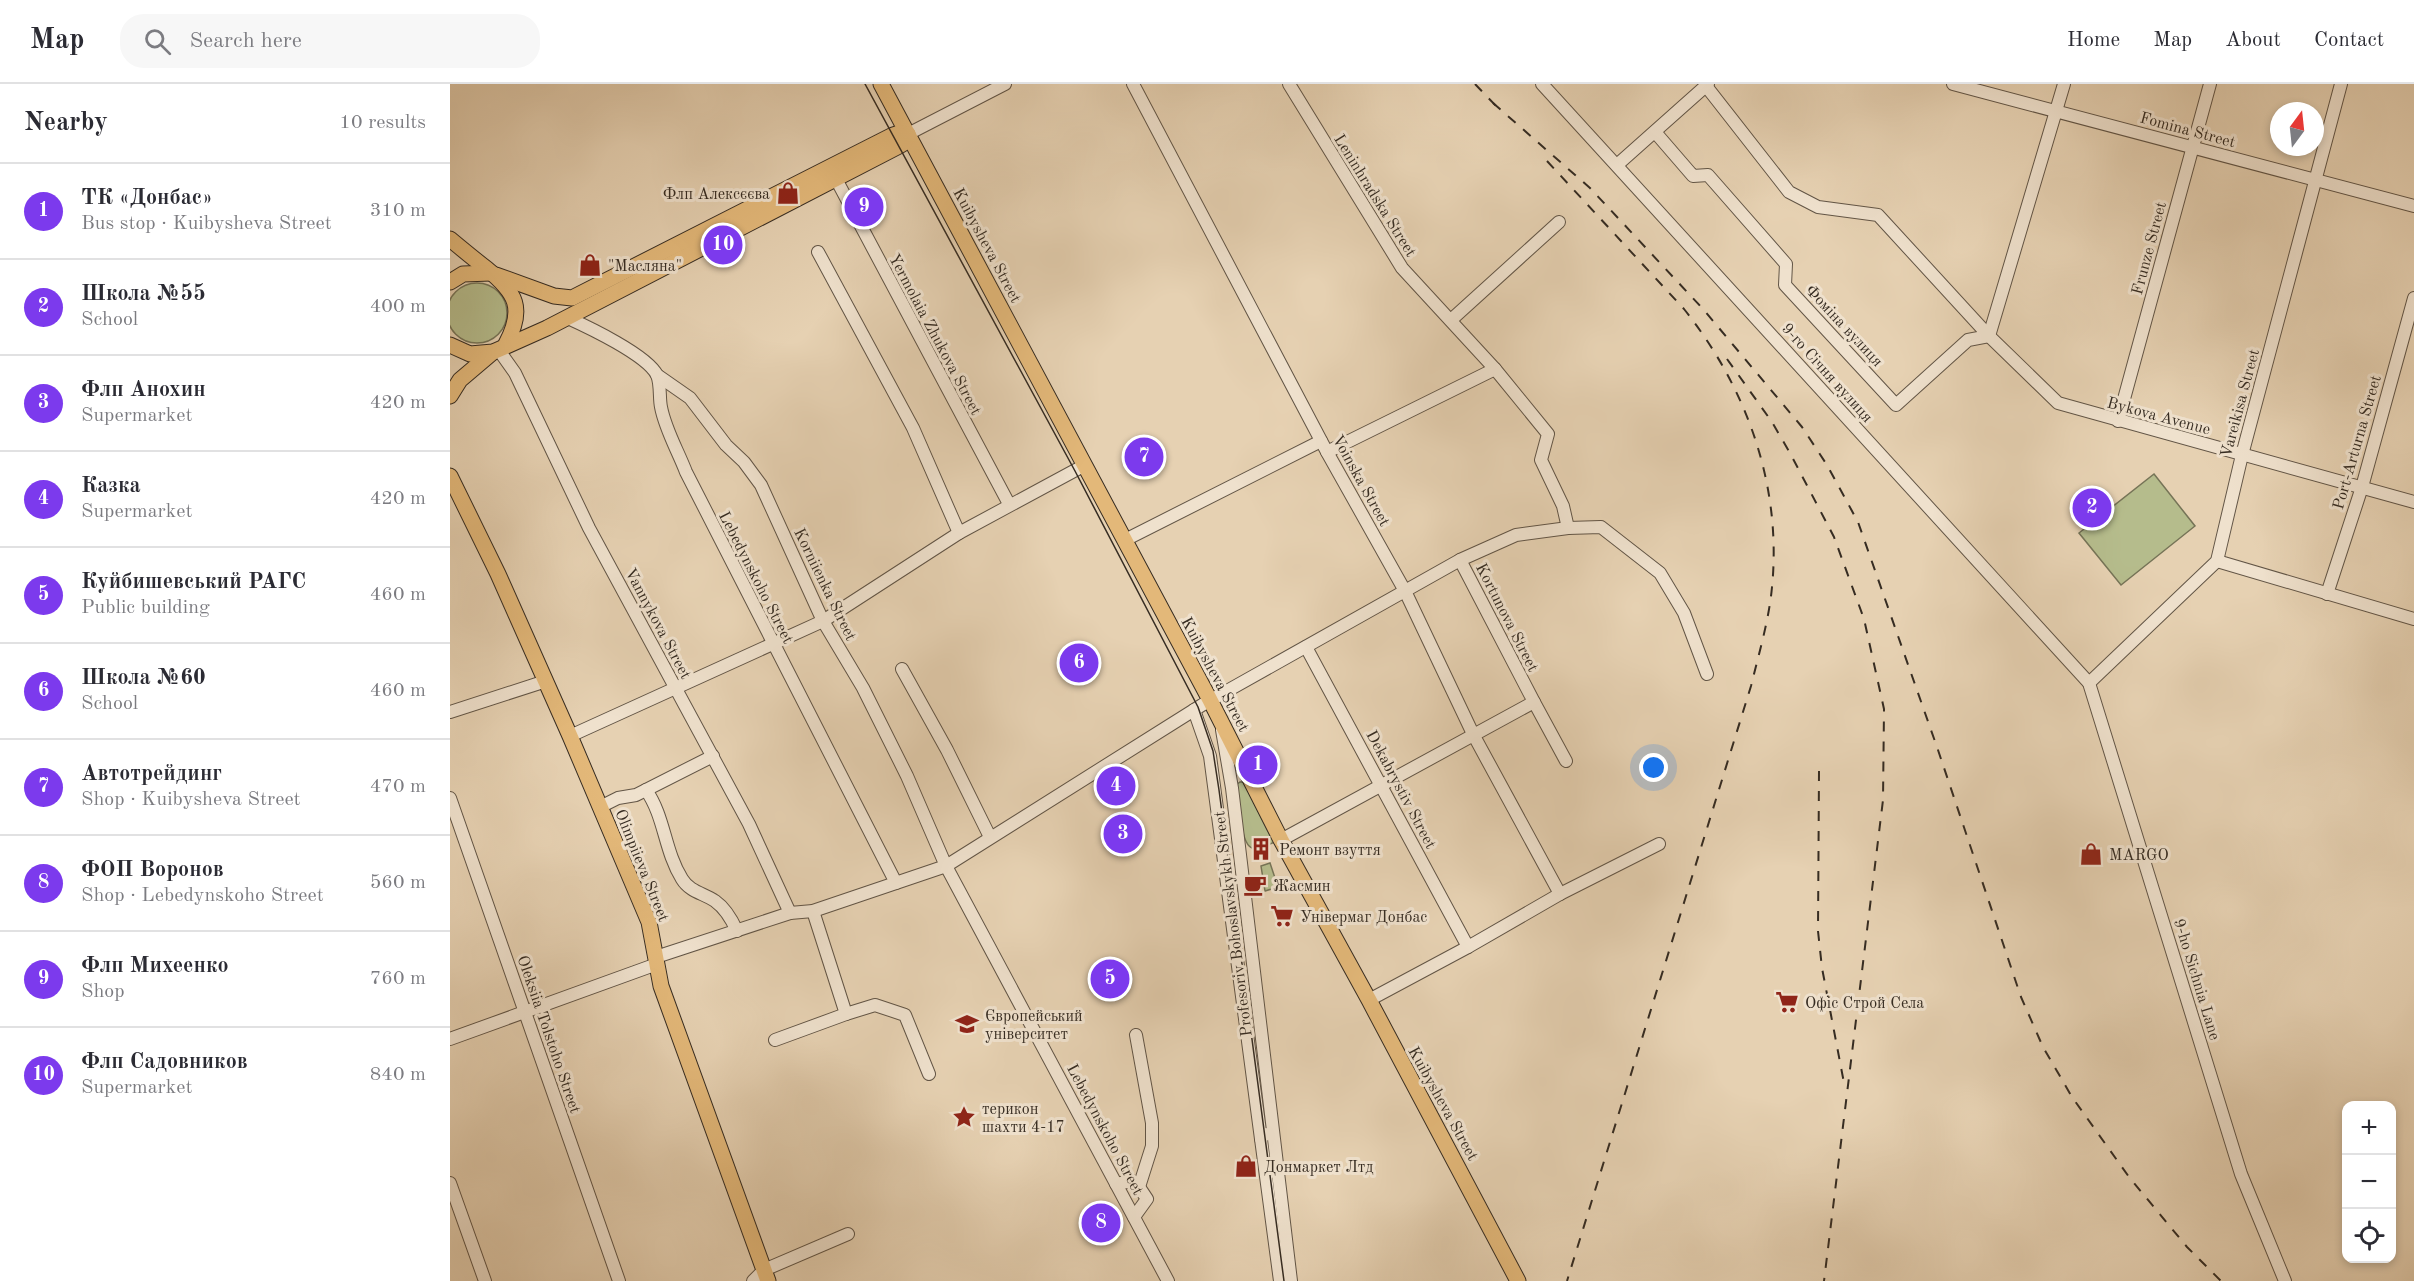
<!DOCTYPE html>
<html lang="en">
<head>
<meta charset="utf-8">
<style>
  body { margin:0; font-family:"Old Standard TT",serif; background:#f7f7f7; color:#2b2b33 }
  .controls { position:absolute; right:18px; bottom:18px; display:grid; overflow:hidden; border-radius:12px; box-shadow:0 3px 9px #0003 }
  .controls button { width:54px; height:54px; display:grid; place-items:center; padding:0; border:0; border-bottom:2px solid #e1e1e2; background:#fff; color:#2b2b33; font:30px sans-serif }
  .compass { position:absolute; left:1820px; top:18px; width:54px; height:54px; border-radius:50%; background:#fff; box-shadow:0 3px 9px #0003; rotate:15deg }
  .you { position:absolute; left:1204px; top:684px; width:21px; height:21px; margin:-15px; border:4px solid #fff; border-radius:50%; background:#1a73e8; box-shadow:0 0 0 9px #1a73e833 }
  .badge { display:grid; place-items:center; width:39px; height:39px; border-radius:50%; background:#7c3aed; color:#fff; font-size:20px; font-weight:700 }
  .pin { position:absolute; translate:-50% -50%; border:3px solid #fff; box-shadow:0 2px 6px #0006 }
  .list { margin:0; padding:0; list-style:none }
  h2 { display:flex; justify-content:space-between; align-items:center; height:78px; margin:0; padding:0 24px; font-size:26px }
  h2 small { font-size:20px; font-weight:400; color:#7c7c81 }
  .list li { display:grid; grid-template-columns:39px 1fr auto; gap:18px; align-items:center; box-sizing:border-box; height:96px; padding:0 24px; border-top:2px solid #e1e1e2 }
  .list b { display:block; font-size:22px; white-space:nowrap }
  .list p { margin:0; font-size:20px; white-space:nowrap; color:#7c7c81 }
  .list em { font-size:20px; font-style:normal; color:#7c7c81 }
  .icon { flex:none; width:33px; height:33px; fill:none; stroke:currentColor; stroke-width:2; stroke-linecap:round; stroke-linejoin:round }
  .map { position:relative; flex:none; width:1964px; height:1197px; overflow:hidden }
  header { display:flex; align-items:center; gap:36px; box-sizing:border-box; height:84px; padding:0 30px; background:#fff; border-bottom:2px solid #e1e1e2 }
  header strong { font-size:28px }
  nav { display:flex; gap:33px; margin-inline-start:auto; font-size:21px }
  .search { width:420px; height:54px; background:#f7f7f7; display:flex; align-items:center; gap:15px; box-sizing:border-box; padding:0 21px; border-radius:24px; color:#7c7c81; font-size:22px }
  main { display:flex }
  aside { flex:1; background:#fff }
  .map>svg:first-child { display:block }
</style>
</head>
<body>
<header>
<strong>Map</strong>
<div class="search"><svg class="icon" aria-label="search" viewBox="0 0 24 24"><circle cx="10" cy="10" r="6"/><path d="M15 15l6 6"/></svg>Search here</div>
<nav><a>Home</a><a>Map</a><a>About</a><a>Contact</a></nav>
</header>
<main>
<aside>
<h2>Nearby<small>10 results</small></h2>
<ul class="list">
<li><span class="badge">1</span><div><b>ТК «Донбас»</b><p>Bus stop · Kuibysheva Street</p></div><em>310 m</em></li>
<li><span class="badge">2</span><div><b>Школа №55</b><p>School</p></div><em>400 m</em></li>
<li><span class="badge">3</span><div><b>Флп Анохин</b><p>Supermarket</p></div><em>420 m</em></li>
<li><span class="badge">4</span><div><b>Казка</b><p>Supermarket</p></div><em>420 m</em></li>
<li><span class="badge">5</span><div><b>Куйбишевський РАГС</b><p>Public building</p></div><em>460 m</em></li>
<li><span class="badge">6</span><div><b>Школа №60</b><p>School</p></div><em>460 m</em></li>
<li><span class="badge">7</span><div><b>Автотрейдинг</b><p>Shop · Kuibysheva Street</p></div><em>470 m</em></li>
<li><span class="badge">8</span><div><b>ФОП Воронов</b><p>Shop · Lebedynskoho Street</p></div><em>560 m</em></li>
<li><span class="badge">9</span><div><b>Флп Михеенко</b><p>Shop</p></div><em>760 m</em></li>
<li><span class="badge">10</span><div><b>Флп Садовников</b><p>Supermarket</p></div><em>840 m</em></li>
</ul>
</aside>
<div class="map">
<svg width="1964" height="1197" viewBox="0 0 1964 1197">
  <rect width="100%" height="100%" fill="#e6d1b2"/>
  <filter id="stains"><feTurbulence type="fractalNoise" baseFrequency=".00333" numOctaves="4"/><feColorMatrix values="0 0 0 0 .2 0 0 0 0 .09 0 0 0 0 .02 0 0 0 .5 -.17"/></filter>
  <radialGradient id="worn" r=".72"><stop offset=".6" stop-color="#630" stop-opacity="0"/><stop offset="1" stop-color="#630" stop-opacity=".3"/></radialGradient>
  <g fill="#b5bc8c" stroke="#767457" stroke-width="1.5">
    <circle cx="27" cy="229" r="30"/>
    <polygon points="1704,390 1745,442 1671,501 1629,449"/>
    <path d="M790,698H795L825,758C819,760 809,766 802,764C790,760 788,713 786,701Z"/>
    <polygon points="820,779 828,803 815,807 811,782"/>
  </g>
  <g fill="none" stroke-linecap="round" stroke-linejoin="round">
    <g stroke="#625546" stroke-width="14">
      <g id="minor">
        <polyline points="683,0 877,368 955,507 1023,650 1110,810"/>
        <polyline points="839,0 952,184 1045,285 1098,350 1091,376 1113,422 1118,444"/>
        <polyline points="1092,0 1639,599 1791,1090 1835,1197"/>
        <polyline points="1503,0 1964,122"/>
        <polyline points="1256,2 1339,108 1368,123 1428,131 1539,252 1608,319 1964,418"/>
        <polyline points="1205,48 1243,92 1258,91 1336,180 1335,201 1446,321 1518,256 1539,252"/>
        <polyline points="458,50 555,0"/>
        <polyline points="1167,81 1258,0"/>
        <polyline points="386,95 559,420"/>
        <polyline points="368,168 463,344 509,449"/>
        <path d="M118,234C138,243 197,271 207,291C211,300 209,314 211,323C215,345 228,367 236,388L446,799"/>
        <polyline points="1001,236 1109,138"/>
        <polyline points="1539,252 1614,0"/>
        <polyline points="48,265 65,289 139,444 299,740 340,829"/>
        <polyline points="207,291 240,314 276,361 294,378 311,401 373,537 413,604 457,692 496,782 718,1197"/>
        <polyline points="1668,337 1760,0"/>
        <polyline points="877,368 1045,285"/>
        <polyline points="675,456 871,357"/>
        <polyline points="1767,477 1964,535"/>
        <polyline points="1877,510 1912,403 1964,214"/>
        <polyline points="856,563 1018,863"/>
        <polyline points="452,585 497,666 540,753"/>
        <polyline points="1639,599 1767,477 1792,371 1891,0"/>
        <polyline points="744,626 760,672 811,1055"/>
        <polyline points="0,628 96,597"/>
        <polyline points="772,646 782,704 841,1197"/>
        <polyline points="120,652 373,537 509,449 635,381"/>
        <polyline points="1116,677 1084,618 1010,476 1066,451 1118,444 1151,443 1210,489 1234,529 1257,590"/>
        <path d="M196,706C215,733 214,766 232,795C240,808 253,809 265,817C275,824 282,836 287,847"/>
        <polyline points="0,714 169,1197"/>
        <polyline points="150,723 168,714 186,711 263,672"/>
        <polyline points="831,756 1084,618"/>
        <polyline points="363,827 396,930 425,921 455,931 479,990"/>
        <polyline points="206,873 340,829 363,827 496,782 752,621 1010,476"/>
        <polyline points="919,916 1018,863 1110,810 1209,760"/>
        <polyline points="0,955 207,880"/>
        <polyline points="325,956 396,930"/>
        <polyline points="815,1050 811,1055 830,1197"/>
        <polyline points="0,1099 35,1197"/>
        <polyline points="666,1100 682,1097 689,1103 702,1062 702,1039 686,951"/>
        <polyline points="684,1133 697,1115 689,1103"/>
        <polyline points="303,1197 314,1186 398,1150"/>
      </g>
    </g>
    <g stroke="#362c22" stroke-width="17">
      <g id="major">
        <polyline points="431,0 760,616 831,756 919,916 1068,1197"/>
        <path d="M0,155C12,165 24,175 37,185C66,209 75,224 56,260"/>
        <polyline points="46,191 104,212 122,214 443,51 449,49 458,50"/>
        <polyline points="0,198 13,190 41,189"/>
        <polyline points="0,261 20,270 43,268 97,244 449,62 454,59 458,50"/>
        <polyline points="0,312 10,296 43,268"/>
        <polyline points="0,392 48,490 120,652 199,838 211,902 318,1197"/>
      </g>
    </g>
    <use href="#minor" stroke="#efe1cd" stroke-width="12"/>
    <use href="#major" stroke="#e3b879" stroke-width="15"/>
    <polyline stroke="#362c22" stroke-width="1.5" points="415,0 625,387 748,623 763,667 769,706 834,1197"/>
    <g stroke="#362c22" stroke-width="2" stroke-dasharray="10 10" stroke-linecap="butt">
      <polyline points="1025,0 1048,24"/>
      <polyline points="1043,19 1140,104 1253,225 1352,343 1377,381 1408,438 1488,666 1571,913 1593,963 1622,1013 1679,1093 1737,1163 1771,1197"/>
      <path d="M1097,77L1234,225C1297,304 1332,402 1322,503C1319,536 1309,569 1301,602L1117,1197"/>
      <polyline points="1277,275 1322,338 1340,369 1384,453 1414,535 1434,625 1433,716 1374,1197"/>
      <polyline points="1369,687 1368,847 1372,884 1394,999"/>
    </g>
  </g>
  <defs>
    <g id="shop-bare" transform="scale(1.8)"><path d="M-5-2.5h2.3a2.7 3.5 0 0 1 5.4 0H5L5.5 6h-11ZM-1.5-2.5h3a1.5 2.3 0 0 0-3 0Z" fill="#8f2418" stroke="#efe1cd" stroke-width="2.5" paint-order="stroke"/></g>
    <g id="building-bare" transform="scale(1.8)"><path d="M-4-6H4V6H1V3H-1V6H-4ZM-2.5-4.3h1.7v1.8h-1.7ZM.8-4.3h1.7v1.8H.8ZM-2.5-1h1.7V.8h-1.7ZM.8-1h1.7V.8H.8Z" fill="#8f2418" stroke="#efe1cd" stroke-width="2.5" paint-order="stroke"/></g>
    <g id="cafe-bare" transform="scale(1.8)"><path d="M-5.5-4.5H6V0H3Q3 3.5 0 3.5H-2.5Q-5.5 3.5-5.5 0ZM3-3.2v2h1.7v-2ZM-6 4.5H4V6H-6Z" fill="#8f2418" stroke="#efe1cd" stroke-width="2.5" paint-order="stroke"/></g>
    <g id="supermarket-bare" transform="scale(1.8)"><path d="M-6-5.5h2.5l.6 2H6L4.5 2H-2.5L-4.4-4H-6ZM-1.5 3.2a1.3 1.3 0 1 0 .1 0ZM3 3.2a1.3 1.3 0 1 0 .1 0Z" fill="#8f2418" stroke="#efe1cd" stroke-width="2.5" paint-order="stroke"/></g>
    <g id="university-bare" transform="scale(1.8)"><path d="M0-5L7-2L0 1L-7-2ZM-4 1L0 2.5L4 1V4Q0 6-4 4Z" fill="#8f2418" stroke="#efe1cd" stroke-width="2.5" paint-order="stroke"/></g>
    <g id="sight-bare" transform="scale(1.8)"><path d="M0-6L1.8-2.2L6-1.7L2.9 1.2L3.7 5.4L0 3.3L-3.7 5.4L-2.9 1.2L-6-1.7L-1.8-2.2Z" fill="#8f2418" stroke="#efe1cd" stroke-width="2.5" paint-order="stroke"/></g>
  </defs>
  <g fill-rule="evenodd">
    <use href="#shop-bare" x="338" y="109"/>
    <use href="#shop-bare" x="140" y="181"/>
    <use href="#building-bare" x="811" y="765"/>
    <use href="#shop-bare" x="1641" y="770"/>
    <use href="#cafe-bare" x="805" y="801"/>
    <use href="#supermarket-bare" x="832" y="832"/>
    <use href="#supermarket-bare" x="1337" y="918"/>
    <use href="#university-bare" x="517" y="940"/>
    <use href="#sight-bare" x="514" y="1033"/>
    <use href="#shop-bare" x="796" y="1082"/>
  </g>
  <g text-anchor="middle" stroke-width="6" stroke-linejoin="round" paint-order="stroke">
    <g font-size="16" fill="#362c22" stroke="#efe1cd">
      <text transform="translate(1738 45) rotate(15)" y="6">Fomina Street</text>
      <text transform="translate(926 111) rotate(58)" y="6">Leninhradska Street</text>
      <text transform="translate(538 161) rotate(62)" y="6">Kuibysheva Street</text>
      <text transform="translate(1698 164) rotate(-75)" y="6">Frunze Street</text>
      <text transform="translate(1395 241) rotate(47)" y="6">Фоміна вулиця</text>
      <text transform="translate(486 250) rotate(62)" y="6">Yermolaia Zhukova Street</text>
      <text transform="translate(1378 288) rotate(48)" y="6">9-го Січня вулиця</text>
      <text transform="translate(1789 319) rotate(-75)" y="6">Vareikisa Street</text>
      <text transform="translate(1709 331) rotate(15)" y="6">Bykova Avenue</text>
      <text transform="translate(1906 358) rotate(-74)" y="6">Port-Arturna Street</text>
      <text transform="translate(912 396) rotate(61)" y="6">Voinska Street</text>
      <text transform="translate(307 493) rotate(63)" y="6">Lebedynskoho Street</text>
      <text transform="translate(376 500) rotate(64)" y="6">Korniienka Street</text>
      <text transform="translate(1058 533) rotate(63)" y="6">Kortunova Street</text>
      <text transform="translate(209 539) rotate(62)" y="6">Vannykova Street</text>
      <text transform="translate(766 590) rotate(62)" y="6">Kuibysheva Street</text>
      <text transform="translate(952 705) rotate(62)" y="6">Dekabrystiv Street</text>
      <text transform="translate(193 781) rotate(68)" y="6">Olimpiieva Street</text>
      <text transform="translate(782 840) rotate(-97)" y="6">Profesoriv Bohoslavskykh Street</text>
      <text transform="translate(1748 895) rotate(73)" y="6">9-ho Sichnia Lane</text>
      <text transform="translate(100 950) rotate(71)" y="6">Oleksiia Tolstoho Street</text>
      <text transform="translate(994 1019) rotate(61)" y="6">Kuibysheva Street</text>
      <text transform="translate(656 1045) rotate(62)" y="6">Lebedynskoho Street</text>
    </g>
    <g font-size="16" fill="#362c22" stroke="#efe1cd" text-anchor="start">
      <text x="320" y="115" text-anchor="end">Флп Алексєєва</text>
      <text x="158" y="187">"Масляна"</text>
      <text x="829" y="771">Ремонт взуття</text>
      <text x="1659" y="776">MARGO</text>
      <text x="823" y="807">Жасмин</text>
      <text x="850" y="838">Універмаг Донбас</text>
      <text x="1355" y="924">Офіс Строй Села</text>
      <text x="535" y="937">Європейський<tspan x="535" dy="18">університет</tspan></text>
      <text x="532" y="1030">терикон<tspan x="532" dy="18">шахти 4-17</tspan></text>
      <text x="814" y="1088">Донмаркет Лтд</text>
    </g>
  </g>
  <rect width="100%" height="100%" filter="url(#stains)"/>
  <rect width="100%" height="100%" fill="url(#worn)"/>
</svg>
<div class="controls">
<button>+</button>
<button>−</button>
<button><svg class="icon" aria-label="locate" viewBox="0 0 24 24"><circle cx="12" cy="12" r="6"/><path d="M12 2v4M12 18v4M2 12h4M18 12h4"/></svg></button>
</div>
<svg class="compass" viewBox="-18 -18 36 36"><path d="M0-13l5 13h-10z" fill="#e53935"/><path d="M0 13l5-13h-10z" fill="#7c7c81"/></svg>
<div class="you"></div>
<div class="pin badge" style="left:808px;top:681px">1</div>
<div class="pin badge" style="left:1642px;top:424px">2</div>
<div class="pin badge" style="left:673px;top:750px">3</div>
<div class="pin badge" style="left:666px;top:702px">4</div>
<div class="pin badge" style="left:660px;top:895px">5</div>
<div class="pin badge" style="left:629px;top:579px">6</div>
<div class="pin badge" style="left:694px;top:373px">7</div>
<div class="pin badge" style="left:651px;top:1139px">8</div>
<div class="pin badge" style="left:414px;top:123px">9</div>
<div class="pin badge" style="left:273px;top:161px">10</div>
</div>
</main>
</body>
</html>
